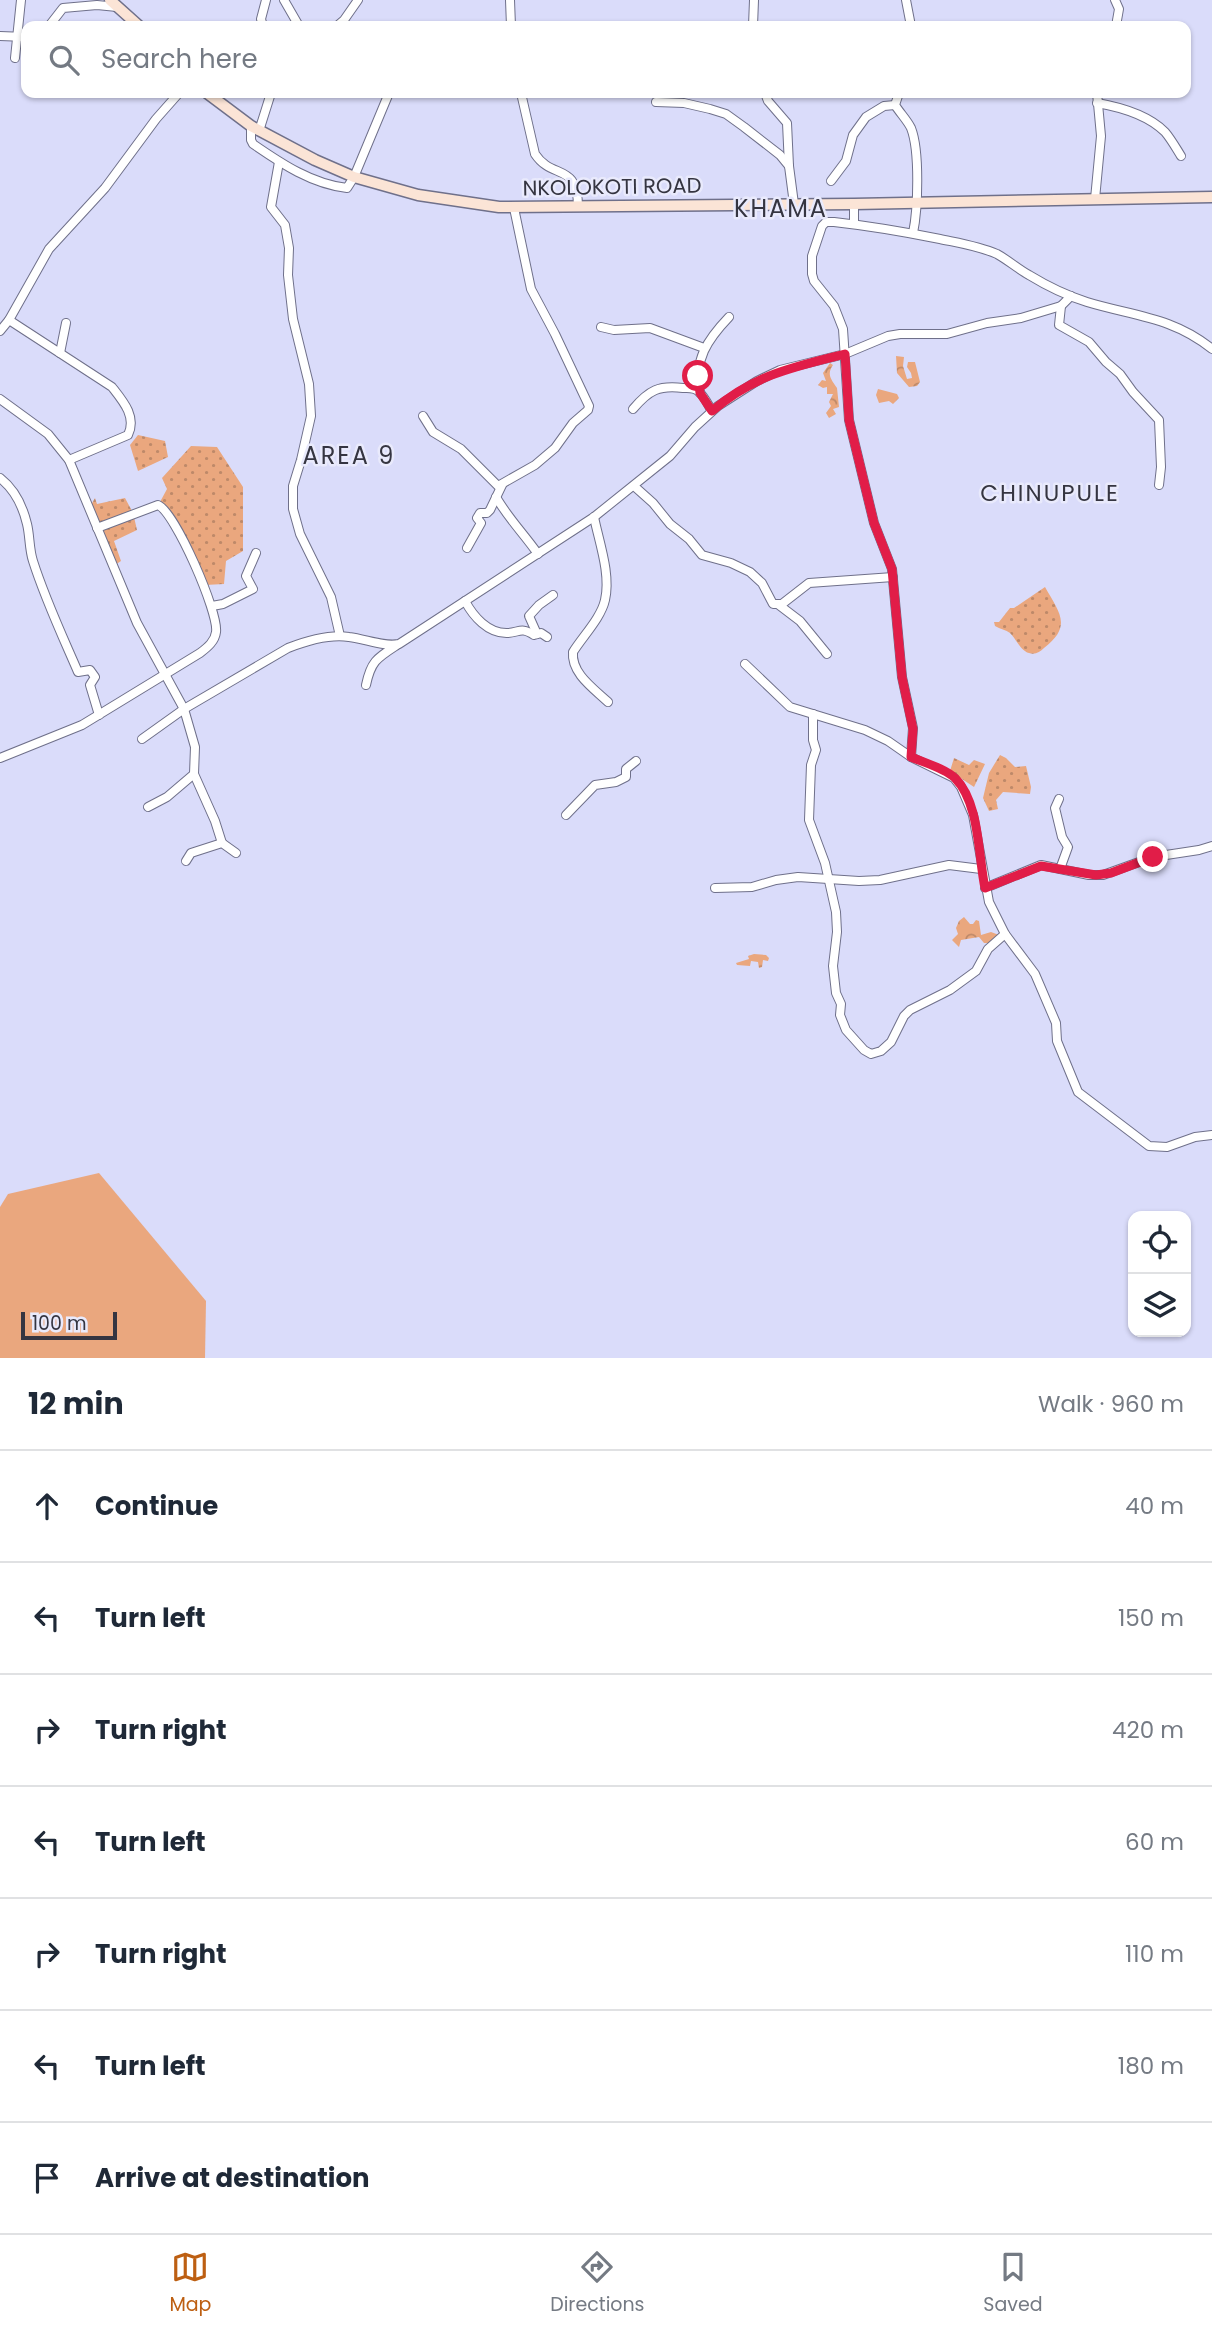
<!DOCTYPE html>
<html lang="en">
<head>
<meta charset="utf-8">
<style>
  body { margin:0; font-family:Poppins,sans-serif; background:#f6f6f7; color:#1f2937 }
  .controls { position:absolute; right:21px; bottom:21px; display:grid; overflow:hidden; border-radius:14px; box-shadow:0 2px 5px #0004 }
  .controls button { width:63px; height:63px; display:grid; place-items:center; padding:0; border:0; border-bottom:2px solid #e0e1e3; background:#fff; color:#1f2937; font:35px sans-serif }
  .scale { position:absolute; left:21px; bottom:18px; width:96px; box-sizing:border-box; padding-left:7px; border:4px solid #353541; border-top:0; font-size:19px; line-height:24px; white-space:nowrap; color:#353541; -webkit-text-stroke:5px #e9eafc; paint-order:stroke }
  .stop { position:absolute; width:21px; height:21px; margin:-16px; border:5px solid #e11d48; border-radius:50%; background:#fff }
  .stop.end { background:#e11d48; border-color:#fff; box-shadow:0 2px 7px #0008 }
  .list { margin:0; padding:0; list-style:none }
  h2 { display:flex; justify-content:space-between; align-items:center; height:91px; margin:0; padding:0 28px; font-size:30px }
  h2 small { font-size:23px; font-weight:400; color:#747a83 }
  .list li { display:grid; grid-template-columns:46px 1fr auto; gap:21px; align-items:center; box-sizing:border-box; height:112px; padding:0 28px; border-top:2px solid #e0e1e3 }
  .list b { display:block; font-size:26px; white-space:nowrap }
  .list em { font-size:23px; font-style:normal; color:#747a83 }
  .icon { flex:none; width:38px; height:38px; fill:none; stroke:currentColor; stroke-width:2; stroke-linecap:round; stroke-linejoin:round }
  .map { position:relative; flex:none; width:1212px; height:1358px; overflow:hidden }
  .search { position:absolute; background:#fff; box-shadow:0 2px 5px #0004; left:21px; right:21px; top:21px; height:77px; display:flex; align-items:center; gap:18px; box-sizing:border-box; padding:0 24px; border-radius:14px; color:#747a83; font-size:26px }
  .sheet { height:875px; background:#fff }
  nav { display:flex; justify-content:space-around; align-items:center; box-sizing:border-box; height:98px; border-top:2px solid #e0e1e3; background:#fff; font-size:19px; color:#747a83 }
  nav a { display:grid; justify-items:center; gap:4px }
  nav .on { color:#bd5f12 }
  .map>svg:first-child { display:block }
</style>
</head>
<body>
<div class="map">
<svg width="1212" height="1358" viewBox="0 0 1212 1358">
  <defs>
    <pattern id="forest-crowns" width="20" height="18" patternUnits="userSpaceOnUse" patternTransform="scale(1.75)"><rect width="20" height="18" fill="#eaa77e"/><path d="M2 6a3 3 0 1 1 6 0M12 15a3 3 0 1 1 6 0" fill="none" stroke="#be8969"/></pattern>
    <pattern id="park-dots" width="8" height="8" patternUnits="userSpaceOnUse" patternTransform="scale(1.75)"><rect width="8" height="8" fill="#eaa77e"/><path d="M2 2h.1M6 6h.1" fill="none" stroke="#be8969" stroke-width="1.8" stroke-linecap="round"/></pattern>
  </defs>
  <rect width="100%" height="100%" fill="#dadcfa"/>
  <polygon fill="#eaa77e" points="99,1173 206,1301 205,1358 0,1358 0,1207 8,1194"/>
  <g fill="url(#forest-crowns)">
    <polygon points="896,356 904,357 903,366 907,379 912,378 911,373 907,367 908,362 915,362 920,382 917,386 909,387 897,373"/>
    <path d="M830,363L833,365C826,375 832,380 837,388L839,407L833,409L836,414L829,418L826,413L831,406L829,402L833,394H827V387L823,388L818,385L822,380L826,381L823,373Z"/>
    <polygon points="878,389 897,394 899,398 893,404 889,401 879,403 876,395"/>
    <polygon points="964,917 970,924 973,924 976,920 979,921 981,935 991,932 999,935 989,943 984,943 979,937 961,940 959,947 952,940 958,934 956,928 959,921"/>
    <polygon points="754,954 766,955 769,958 768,961 763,960 762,967 759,968 758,962 751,961 750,966 737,965 736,963 749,959 748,956"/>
  </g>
  <g fill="url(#park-dots)">
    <polygon points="138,435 165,441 168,457 138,471 130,445"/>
    <polygon points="191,446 217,447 243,487 243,551 226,561 224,584 205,585 178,522 160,502 167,489 162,478"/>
    <polygon points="95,498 97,504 125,498 132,511 99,525 91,505"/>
    <polygon points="134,517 137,530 114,541 121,561 115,565 101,530"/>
    <path d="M1045,587C1059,612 1073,626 1044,648C1040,652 1035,655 1029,653C1021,651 1016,639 1010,633C1006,630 1000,629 995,626L994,622H999L1010,608H1014Z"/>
    <polygon points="1000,755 1006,758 1015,767 1026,766 1031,787 1030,794 1003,792 996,800 998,809 989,811 983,798 989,773"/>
    <polygon points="954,758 969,765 974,760 985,764 974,787 950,771"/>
  </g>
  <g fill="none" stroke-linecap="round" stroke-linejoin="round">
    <g stroke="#6f708a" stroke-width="10">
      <g id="minor">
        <polyline points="284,0 299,26"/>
        <polyline points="510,0 511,26"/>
        <polyline points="906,0 911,26"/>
        <polyline points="1115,0 1119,9 1116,26"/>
        <polyline points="49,26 63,8 97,5 117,7"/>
        <polyline points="263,26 261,19 266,0"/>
        <polyline points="337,26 344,20 358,0"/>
        <polyline points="753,26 754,0"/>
        <polyline points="0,36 26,37"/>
        <polyline points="15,58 21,0"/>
        <path d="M521,93L535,154C552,180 578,162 578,207"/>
        <polyline points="765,93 768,101 787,123 789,166"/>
        <path d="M899,93L895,105C900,113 907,120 911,128C920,151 918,209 913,233"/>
        <polyline points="656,102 684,103 710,109 726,114 744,127 780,155 789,166 794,204"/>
        <path d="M1097,103C1120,107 1148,115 1165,132C1171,139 1176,148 1181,156"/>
        <path d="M251,126V140L253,144C282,164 312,184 347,188L354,177L389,93"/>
        <polyline points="259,131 271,93"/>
        <polyline points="279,162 271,207 285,225 289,248 288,275 293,319 309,384 311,416 301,460 293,486 293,509 300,534 331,597 340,636"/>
        <polyline points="831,181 846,161 853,135 866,117 884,106 895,105"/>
        <polyline points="1095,199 1101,136 1097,93"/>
        <polyline points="854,224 854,204"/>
        <polyline points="1061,306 1059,325 1089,342 1106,362 1120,374 1133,392 1159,420 1161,467 1159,485"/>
        <path d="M9,320L112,387C123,401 137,417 128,435L69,460"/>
        <polyline points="601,327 614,330 650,328 704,348"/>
        <polyline points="0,331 9,320 49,249 105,188 156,119 179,93"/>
        <polyline points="60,353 66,323"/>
        <path d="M700,393C693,360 708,339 729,317"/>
        <polyline points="0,399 48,434 69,460 137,623 184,709 195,747 194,774 167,797 148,807"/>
        <path d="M633,409C649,390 659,385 683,388C689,388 695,387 699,392C705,397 708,405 712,411"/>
        <polyline points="423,416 433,432 461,449 498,486 535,465 555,448 573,423 588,410 589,406 555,334 531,289 514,208"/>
        <path d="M0,478C14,489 23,507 27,524C30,536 29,549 33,561C45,599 62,635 78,672L90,670L95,677L90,685L99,715"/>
        <polyline points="634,486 653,503 670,524 689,539 702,555 731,563 750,572 762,583 773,604 782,604 809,583 893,577"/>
        <path d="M496,497C508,518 524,534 538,554"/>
        <path d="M594,517C599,542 611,574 605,600C601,618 583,636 573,652C571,673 593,688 608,702"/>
        <polyline points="467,548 481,523 477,518 480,513 487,513 490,510 502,485"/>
        <path d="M465,601C473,616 488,634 508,633C520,632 521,627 534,635L541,633L547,637"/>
        <polyline points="779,605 800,621 827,654"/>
        <polyline points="212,606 223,604 253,589 246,576 256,553"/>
        <polyline points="537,634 529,616 539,605 553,595"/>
        <polyline points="745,664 790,707 865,730 888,741 911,757 954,778 961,787 973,815 989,902 1005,934 1035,974 1056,1023 1057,1041 1078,1092 1149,1146 1167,1147 1195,1137 1212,1135"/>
        <path d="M366,685C371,661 377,658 397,645"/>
        <polyline points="813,714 813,740 816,750 811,765 809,820 825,863 836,912 837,932 833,966 836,993 841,1004 840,1015 846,1030 864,1050 871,1054 881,1051 891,1042 904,1016 910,1010 950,990 976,971 988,949 1005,934"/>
        <path d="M142,739L184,709L288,648C306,641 330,634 349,637C366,639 383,647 399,644L594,517L670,456L695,427L718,406L757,381L780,370L845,354L888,336L900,334H947L987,323L1021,318L1061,306L1071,296"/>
        <path d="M911,757L913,728L902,677L892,569L874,523L849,420L843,329L834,306L814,281L812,274V256L822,226L826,222H834C870,226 905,232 940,239C959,243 979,246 997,254C1008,260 1018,269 1029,275C1047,286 1068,296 1087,302C1133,316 1173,317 1212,349"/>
        <path d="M0,758L82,725L200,653C208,647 215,641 216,632C219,613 175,512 158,505L97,528"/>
        <polyline points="194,774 215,821 222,843"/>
        <polyline points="1059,799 1055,808 1062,837 1068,847 1060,869"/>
        <polyline points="566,815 595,785 616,782 626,777 626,769 636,761"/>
        <polyline points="186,861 191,853 222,843 236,853"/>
        <polyline points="715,888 752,887 776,880 798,877 859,881 880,880 949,865 981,869"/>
        <polyline points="985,888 1041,865 1089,875 1103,875 1153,857 1199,850 1212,846"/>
      </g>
    </g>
    <g stroke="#6f708a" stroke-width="13">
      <g id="secondary">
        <polyline points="110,0 139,26"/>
        <polyline points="207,93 251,126 315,160 354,177 418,195 499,207 854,204 1212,197"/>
      </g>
    </g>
    <use href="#minor" stroke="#fff" stroke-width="8"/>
    <use href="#secondary" stroke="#fbe4d6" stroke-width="10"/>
  </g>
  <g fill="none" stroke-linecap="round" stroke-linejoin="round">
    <path stroke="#e11d48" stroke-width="9" d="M698,376L700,393L712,411C754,375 793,367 845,354L849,420L874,523L892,569L902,677L913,729L911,757C925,763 944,768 955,778C980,803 978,856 985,888L1041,866L1096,875L1111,873L1153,857"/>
  </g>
  <g text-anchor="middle" stroke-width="5" stroke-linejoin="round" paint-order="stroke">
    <g font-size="21" fill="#353541" stroke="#e9eafc">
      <text transform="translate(612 187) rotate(-1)" y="7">NKOLOKOTI ROAD</text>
    </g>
    <g font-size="23" letter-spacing="2" fill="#353541" stroke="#e9eafc">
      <text x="1050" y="501">CHINUPULE</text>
    </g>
    <g font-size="24" letter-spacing="2" fill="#353541" stroke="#e9eafc">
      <text x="781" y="217">KHAMA</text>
      <text x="349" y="464">AREA 9</text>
    </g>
  </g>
</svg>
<div class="controls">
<button><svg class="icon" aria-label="locate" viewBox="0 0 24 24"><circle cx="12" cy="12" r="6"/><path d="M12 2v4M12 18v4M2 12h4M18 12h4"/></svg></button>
<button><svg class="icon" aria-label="layers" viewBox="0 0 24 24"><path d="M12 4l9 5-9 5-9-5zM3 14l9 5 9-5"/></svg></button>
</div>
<div class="scale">100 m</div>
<div class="stop" style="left:698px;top:376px"></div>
<div class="stop end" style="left:1153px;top:857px"></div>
<div class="search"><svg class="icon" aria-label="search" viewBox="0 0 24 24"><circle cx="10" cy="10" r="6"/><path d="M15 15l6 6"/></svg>Search here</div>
</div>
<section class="sheet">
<h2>12 min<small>Walk · 960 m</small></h2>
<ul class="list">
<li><svg class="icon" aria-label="ahead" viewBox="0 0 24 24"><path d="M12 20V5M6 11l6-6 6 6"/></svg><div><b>Continue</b></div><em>40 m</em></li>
<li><svg class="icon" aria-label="left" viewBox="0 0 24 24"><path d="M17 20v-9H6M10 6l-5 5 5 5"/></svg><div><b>Turn left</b></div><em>150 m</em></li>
<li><svg class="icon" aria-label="right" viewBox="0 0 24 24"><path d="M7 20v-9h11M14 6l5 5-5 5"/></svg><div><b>Turn right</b></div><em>420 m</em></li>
<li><svg class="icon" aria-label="left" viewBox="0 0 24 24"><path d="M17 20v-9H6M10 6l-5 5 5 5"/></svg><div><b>Turn left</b></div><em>60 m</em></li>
<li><svg class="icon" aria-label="right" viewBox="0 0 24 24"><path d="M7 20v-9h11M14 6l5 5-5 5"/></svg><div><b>Turn right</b></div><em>110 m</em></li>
<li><svg class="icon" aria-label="left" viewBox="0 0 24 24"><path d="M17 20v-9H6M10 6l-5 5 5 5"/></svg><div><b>Turn left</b></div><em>180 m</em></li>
<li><svg class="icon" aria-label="arrive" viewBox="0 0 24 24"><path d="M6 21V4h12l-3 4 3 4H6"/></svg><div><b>Arrive at destination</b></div></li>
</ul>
</section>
<nav>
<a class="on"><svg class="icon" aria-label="map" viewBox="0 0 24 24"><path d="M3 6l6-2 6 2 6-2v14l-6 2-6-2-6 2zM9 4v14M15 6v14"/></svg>Map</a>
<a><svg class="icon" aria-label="directions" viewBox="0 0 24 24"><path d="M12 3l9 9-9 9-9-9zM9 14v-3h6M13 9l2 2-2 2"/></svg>Directions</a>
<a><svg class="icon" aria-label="saved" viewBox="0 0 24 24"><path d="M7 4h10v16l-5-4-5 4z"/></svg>Saved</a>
</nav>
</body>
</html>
